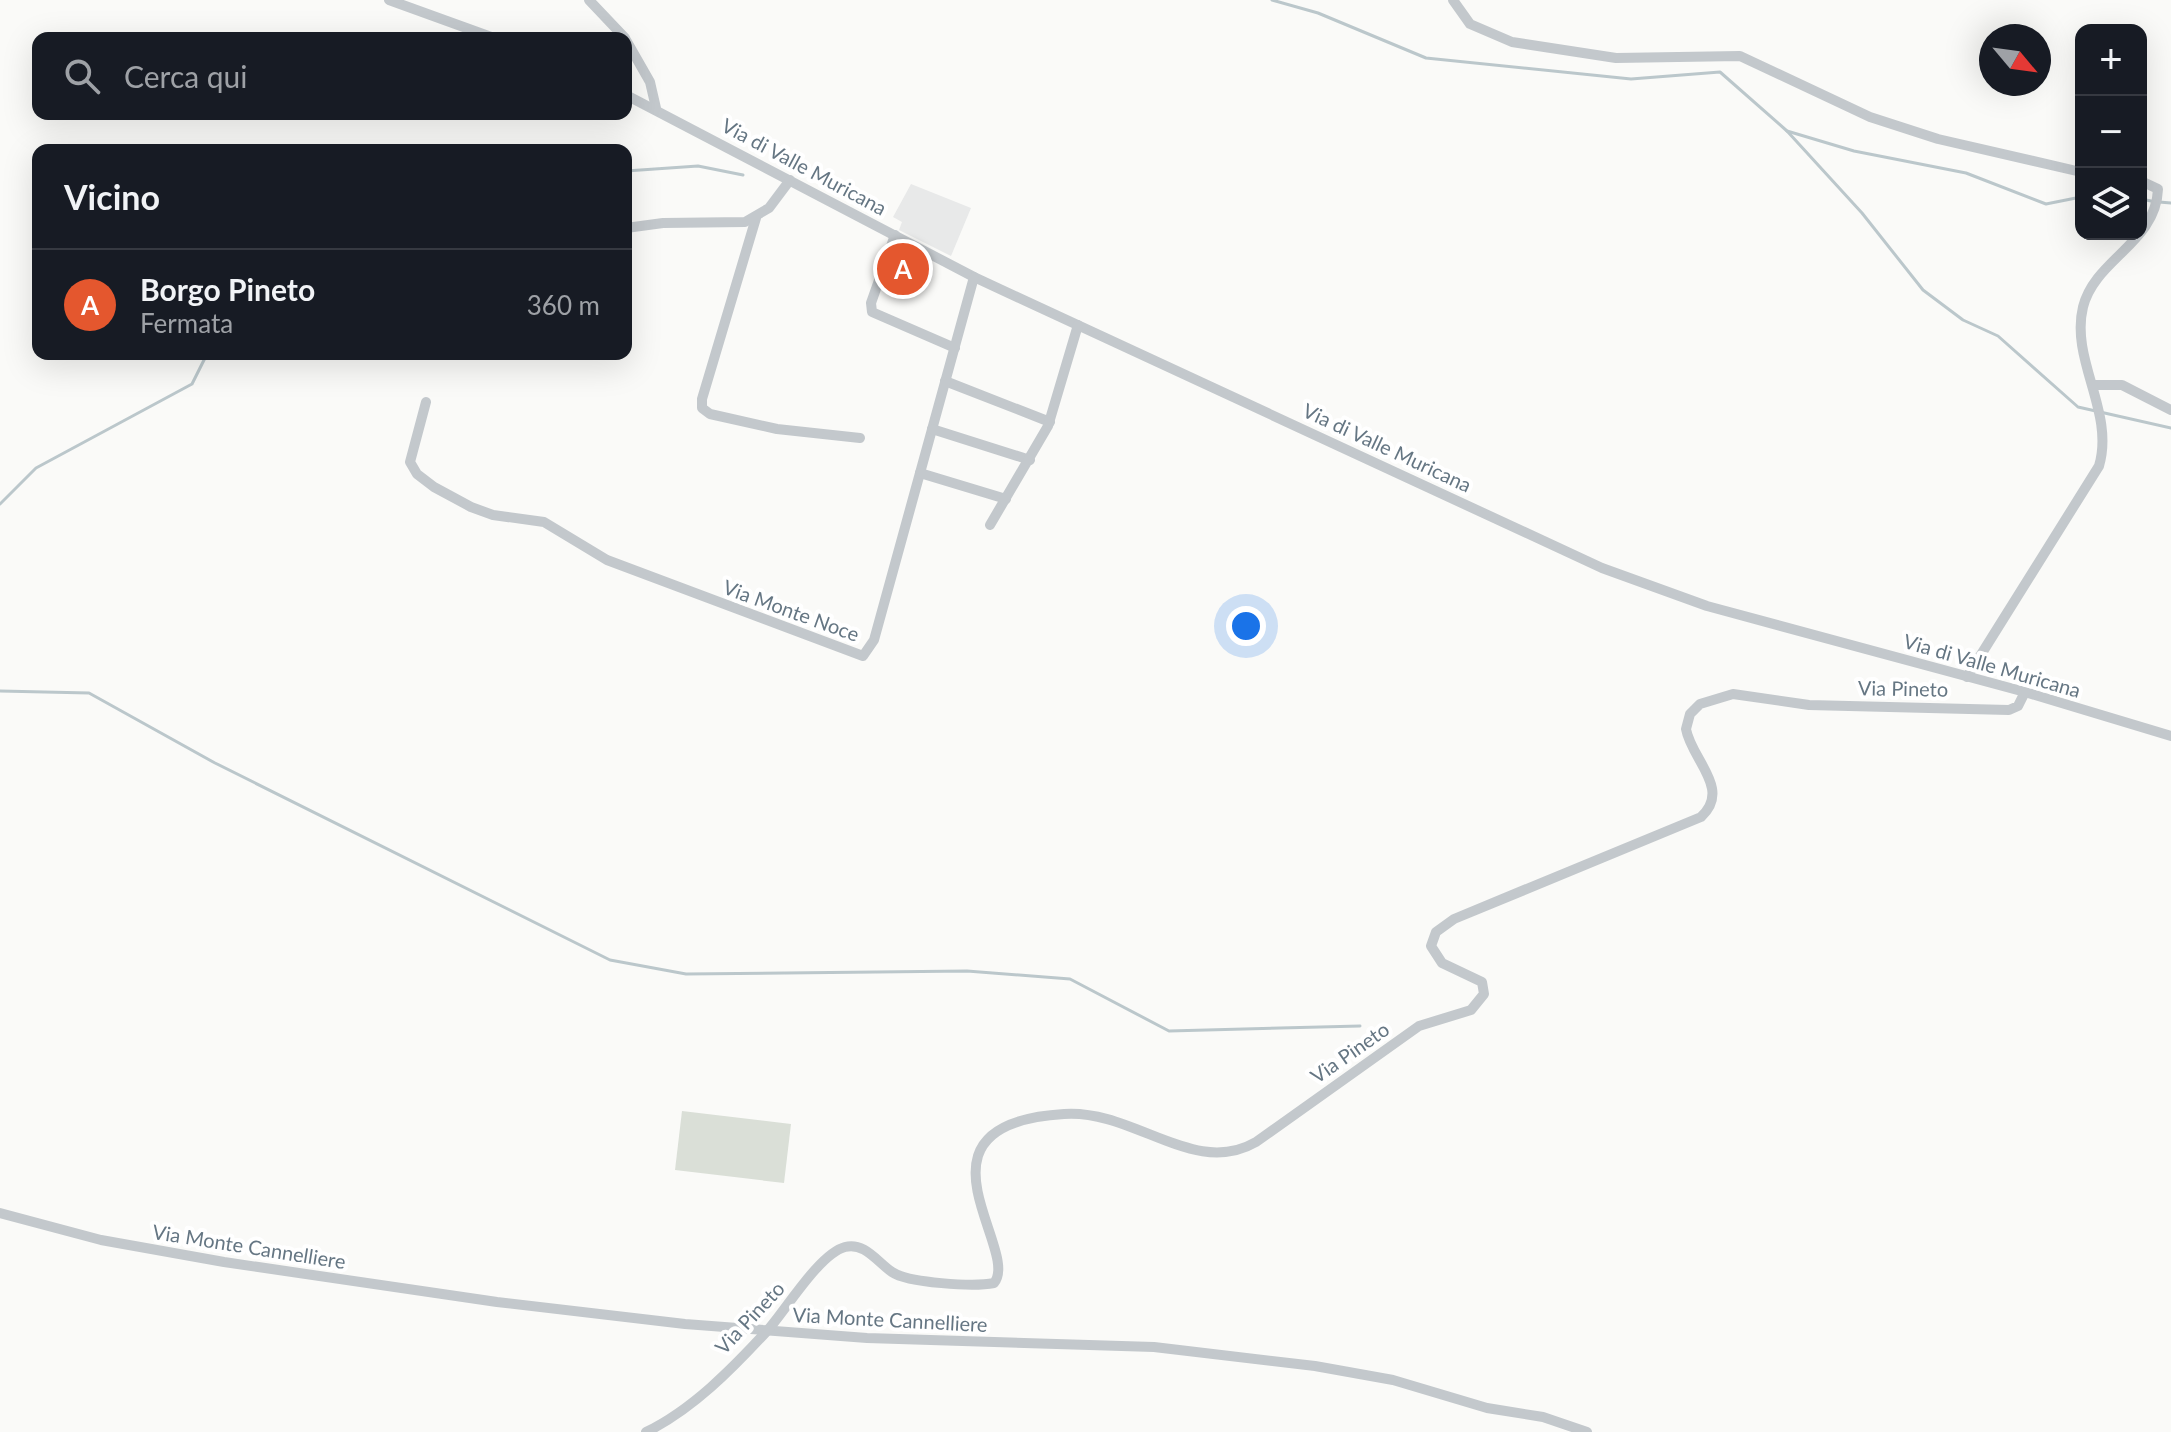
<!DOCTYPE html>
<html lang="it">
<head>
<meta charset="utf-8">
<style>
  body { margin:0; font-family:Lato,sans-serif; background:#20242c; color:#f1f3f6 }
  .controls { position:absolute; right:24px; top:24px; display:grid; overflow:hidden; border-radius:16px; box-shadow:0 8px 32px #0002 }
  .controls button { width:72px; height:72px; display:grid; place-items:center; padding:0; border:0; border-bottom:2px solid #363941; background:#171b24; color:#f1f3f6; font:40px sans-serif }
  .compass { position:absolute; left:1979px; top:24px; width:72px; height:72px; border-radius:50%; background:#171b24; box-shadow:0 8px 32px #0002; rotate:119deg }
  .you { position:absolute; left:1246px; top:626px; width:28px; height:28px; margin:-20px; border:6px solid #fff; border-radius:50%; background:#1a73e8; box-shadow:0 0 0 12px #1a73e833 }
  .badge { display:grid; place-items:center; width:52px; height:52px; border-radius:50%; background:#e4572e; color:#fff; font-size:26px; font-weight:700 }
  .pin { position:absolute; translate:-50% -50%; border:4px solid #fff; box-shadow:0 2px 8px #0006 }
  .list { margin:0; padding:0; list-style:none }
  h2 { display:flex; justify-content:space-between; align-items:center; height:104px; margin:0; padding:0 32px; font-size:34px }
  h2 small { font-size:26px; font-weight:400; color:#9ea1a6 }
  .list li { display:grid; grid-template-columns:52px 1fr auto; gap:24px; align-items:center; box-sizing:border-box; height:112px; padding:0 32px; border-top:2px solid #363941 }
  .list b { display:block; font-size:30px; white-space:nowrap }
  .list p { margin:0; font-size:26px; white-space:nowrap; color:#9ea1a6 }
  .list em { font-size:26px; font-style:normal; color:#9ea1a6 }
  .icon { flex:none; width:44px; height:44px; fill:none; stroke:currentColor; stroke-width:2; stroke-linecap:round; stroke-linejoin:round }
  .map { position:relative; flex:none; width:2171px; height:1432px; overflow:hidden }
  .search { position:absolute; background:#171b24; box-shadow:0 8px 32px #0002; left:32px; top:32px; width:600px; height:88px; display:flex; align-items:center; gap:20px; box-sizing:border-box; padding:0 28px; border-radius:16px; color:#9ea1a6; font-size:30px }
  .panel { position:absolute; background:#171b24; box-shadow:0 8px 32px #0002; left:32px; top:144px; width:600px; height:216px; border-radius:16px }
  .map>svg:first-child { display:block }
</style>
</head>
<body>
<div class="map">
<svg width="2171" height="1432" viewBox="0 0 2171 1432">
  <rect width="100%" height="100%" fill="#fafaf8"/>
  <polygon fill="#e8e9e9" points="911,184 971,208 951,256 899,230 902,222 893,217"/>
  <polygon fill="#dadfd7" points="682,1111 791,1124 784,1183 675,1170"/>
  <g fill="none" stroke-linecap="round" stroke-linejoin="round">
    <g stroke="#bbc7cb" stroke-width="3">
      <polyline points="1272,0 1318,13 1426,58 1631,79 1720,72 1787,131 1854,151 1966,173 2046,204 2081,197"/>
      <polyline points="1787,131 1862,213 1923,290 1963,320 1998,336 2078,407 2171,428"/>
      <polyline points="626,171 698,166 743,175"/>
      <polyline points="2141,199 2151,201"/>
      <polyline points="2159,202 2171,203"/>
      <polyline points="0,504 36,468 192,384 207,354"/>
      <polyline points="0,691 89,693 215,763 610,960 686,974 967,971 1070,979 1169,1031 1360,1026"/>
    </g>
    <g stroke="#c3c8cc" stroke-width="10">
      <polyline points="389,0 494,38"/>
      <polyline points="589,0 625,38"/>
      <polyline points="1453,0 1470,24 1512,42 1616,58 1740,56 1870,117 1938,139 2081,172"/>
      <polyline points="626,40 650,82 656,108"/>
      <polyline points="626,95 974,277 1602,568 1707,606 2025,692 2171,736"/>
      <polyline points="756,218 702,399 702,408 710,414 777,429 860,438"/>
      <polyline points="626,228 663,223 745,222 769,208 790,180"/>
      <polyline points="895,235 871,303 872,312 955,348"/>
      <polyline points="945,381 1050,422"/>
      <polyline points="2093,385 2122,385 2171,410"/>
      <polyline points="426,402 410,462 417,474 434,487 471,507 493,515 544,522 607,560 863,656 874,640 974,277"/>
      <polyline points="932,429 1030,460"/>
      <polyline points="920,473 1006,499"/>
      <polyline points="990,525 1048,426 1078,325"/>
      <path d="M1967,677L2099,466C2115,412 2070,360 2083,307C2095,259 2156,243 2158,189L2141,181"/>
      <polyline points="0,1213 101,1240 224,1262 497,1302 685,1324 867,1338 1154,1347 1315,1366 1393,1380 1487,1408 1543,1417 1587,1432"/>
      <path d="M646,1432C692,1410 733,1368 767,1331C786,1310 819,1254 845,1247C865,1242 877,1262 892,1272C908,1283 974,1287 994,1283C1022,1250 898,1124 1064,1114C1134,1109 1194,1178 1256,1142L1419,1026L1471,1010L1484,994L1482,982L1442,963L1431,946L1436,932L1454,919L1701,817C1732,789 1691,759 1686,729L1690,714L1700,704L1733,694L1809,705L2009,710L2018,706L2025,692"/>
    </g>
  </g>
  <g text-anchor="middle" stroke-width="8" stroke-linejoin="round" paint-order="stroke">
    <g font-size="20" fill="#657683" stroke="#fff">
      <text transform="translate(804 167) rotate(28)" y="7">Via di Valle Muricana</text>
      <text transform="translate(1387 448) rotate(25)" y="7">Via di Valle Muricana</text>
      <text transform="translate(791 611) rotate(20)" y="7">Via Monte Noce</text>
      <text transform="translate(1992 666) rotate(16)" y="7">Via di Valle Muricana</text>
      <text transform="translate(1903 689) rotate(1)" y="7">Via Pineto</text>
      <text transform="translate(1350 1053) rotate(-35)" y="7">Via Pineto</text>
      <text transform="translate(249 1247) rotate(9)" y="7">Via Monte Cannelliere</text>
      <text transform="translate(750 1318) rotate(-47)" y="7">Via Pineto</text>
      <text transform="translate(890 1320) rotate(3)" y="7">Via Monte Cannelliere</text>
    </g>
  </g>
</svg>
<div class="controls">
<button>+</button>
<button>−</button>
<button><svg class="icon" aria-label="layers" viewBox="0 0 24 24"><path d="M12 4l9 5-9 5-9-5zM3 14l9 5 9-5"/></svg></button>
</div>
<svg class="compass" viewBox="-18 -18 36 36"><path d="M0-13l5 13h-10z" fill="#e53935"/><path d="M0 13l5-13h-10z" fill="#9ea1a6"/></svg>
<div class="you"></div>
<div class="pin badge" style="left:903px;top:269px">A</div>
<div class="search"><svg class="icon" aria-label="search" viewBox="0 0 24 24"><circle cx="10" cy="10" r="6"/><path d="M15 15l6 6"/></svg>Cerca qui</div>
<section class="panel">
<h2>Vicino<small></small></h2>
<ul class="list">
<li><span class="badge">A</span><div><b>Borgo Pineto</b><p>Fermata</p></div><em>360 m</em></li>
</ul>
</section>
</div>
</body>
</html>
